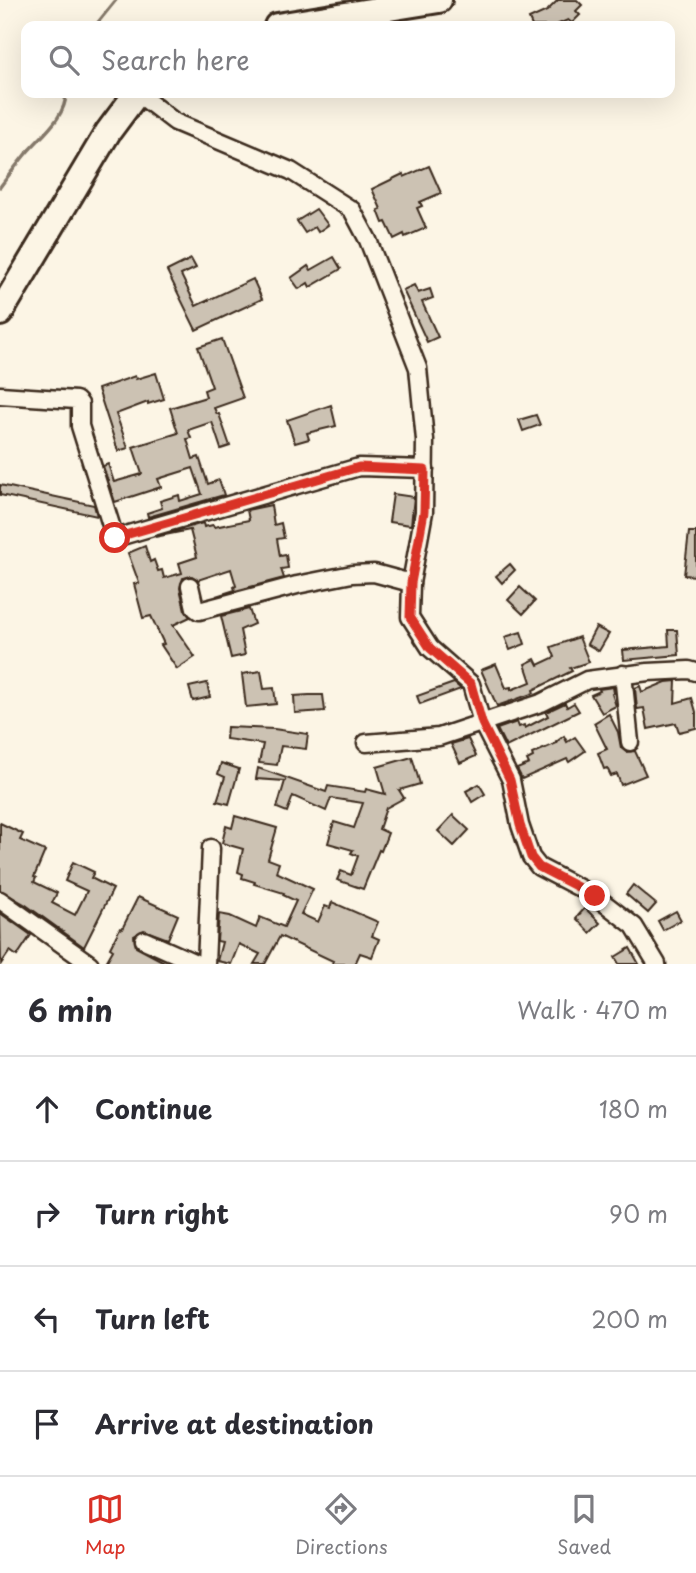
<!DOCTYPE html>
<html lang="en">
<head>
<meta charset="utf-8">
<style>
  body { margin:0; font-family:"Playpen Sans",sans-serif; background:#f7f7f7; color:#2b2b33 }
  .stop { position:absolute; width:21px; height:21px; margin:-16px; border:5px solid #d93025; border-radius:50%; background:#fff }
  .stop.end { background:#d93025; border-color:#fff; box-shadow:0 2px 7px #0008 }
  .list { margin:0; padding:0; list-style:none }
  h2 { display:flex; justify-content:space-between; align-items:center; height:91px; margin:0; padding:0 28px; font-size:30px }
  h2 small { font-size:23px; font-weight:400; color:#7c7c81 }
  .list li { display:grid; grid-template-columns:46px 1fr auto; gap:21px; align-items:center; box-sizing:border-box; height:105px; padding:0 28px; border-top:2px solid #e1e1e2 }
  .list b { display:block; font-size:26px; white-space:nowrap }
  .list em { font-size:23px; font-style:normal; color:#7c7c81 }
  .icon { flex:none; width:38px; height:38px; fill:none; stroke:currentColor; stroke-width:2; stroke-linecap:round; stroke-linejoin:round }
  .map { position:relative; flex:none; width:696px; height:964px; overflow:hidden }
  .search { position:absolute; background:#fff; box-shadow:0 7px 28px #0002; left:21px; right:21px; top:21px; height:77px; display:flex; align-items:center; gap:18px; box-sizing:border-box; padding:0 24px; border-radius:14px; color:#7c7c81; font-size:26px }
  .sheet { height:511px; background:#fff }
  nav { display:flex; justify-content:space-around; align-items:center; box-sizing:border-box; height:98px; border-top:2px solid #e1e1e2; background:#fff; font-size:19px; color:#7c7c81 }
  nav a { display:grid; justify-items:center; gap:4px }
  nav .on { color:#d93025 }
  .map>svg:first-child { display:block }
</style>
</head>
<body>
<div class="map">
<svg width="696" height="964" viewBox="0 0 696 964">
  <rect width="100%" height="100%" fill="#fcf5e5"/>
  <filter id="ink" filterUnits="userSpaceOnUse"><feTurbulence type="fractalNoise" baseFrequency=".0143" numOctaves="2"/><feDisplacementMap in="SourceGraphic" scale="14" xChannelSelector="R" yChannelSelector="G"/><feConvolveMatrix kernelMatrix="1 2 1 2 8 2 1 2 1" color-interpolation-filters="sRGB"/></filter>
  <g filter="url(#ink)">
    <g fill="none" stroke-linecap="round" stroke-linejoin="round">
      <g stroke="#85796b" stroke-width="3.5">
        <polyline points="95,26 116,0"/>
        <path d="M0,187C8,176 16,166 24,156C39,137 66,119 66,93"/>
      </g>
    </g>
    <g fill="#ccc2b3" stroke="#3b2a1e" stroke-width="2">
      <polygon points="558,0 577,0 582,5 576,11 580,15 572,23 568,20 554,26 532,26 529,19 547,11"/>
      <polygon points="429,166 441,193 420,202 422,206 417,208 426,228 405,237 404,234 394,239 386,222 383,223 378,210 381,209 372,189 403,174 404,177"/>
      <polygon points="316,209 328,225 318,232 315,227 305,233 297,221"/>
      <polygon points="334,257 341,269 310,287 308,283 299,289 291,278 308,266 311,270"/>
      <polygon points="191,259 196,268 181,275 196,306 253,279 262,299 196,330 167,271"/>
      <polygon points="414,285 418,293 430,289 433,298 422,302 438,337 427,342 403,290"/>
      <polygon points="222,339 243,398 214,408 217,414 219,414 230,446 221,449 212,422 188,430 191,438 187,439 193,459 199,457 208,484 219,480 224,495 148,517 147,513 162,508 160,501 179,495 180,501 202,494 193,468 158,479 161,487 115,502 103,466 108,464 114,482 142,474 133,447 178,433 170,408 206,397 204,390 212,387 198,347"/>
      <polygon points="156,373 164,399 148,404 148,402 116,414 128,448 118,451 98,389 135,376 136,379"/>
      <polygon points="331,405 336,426 307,433 309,439 295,443 287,420"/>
      <polygon points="536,415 540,425 523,431 519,420"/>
      <polygon points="0,485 94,505 97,516 0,495"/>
      <polygon points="393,494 414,497 411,525 389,522"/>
      <polygon points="271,505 274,525 281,523 284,538 277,539 280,556 286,555 288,568 281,569 284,578 216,596 235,590 234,587 236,586 231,569 198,580 192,576 183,578 180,588 185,610 190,617 173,625 195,657 177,669 161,645 164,644 151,616 143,618 134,584 139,583 128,553 145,546 150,562 154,560 158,571 162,570 164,578 182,573 179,563 197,557 190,530 155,537 203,523 204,527 213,525 214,527 249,520 247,510"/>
      <polygon points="689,532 696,532 696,576 684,575"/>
      <polygon points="510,564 515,570 502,583 496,576"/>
      <polygon points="520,587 535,601 523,614 508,600"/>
      <polygon points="249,609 254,624 240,630 245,655 231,658 221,616"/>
      <polygon points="596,627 609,634 599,651 587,644"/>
      <polygon points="668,630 677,630 679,655 624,660 623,650 669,646"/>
      <polygon points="521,632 525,644 510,650 505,637"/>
      <polygon points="579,637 589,662 570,668 572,671 533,690 534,693 497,706 481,670 496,664 506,688 511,687 511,690 531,682 525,664 535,659 538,665 555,657 551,647"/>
      <polygon points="261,671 264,689 274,688 276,704 246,707 242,674"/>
      <polygon points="676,681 675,703 692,698 696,712 696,728 679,732 676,723 648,729 644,708 637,709 635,688 640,686 642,692 666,682"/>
      <polygon points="207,683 210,697 193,701 189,687"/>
      <polygon points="454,683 461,689 420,704 417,696"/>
      <polygon points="613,687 614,693 612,694 616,706 602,713 591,695 600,691 599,689"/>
      <polygon points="309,695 323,695 325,711 295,713 294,696"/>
      <polygon points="565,703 567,707 574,703 579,711 506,747 497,729 517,722 519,727 524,725 525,728 548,716 546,712"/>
      <polygon points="609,714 618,732 621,748 626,752 635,751 646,775 621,785 617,774 611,776 607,768 604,769 598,753 607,749 594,723"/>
      <polygon points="227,727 274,729 308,734 306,749 281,746 277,765 259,763 263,744 226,739"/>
      <polygon points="564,736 567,742 575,737 585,751 569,762 567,759 522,779 517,769 529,764 527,760 533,757 532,754 557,743 556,742"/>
      <polygon points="468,739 476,756 460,763 451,744"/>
      <polygon points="412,757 420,784 399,790 404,798 386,808 379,829 388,833 381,851 379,850 363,889 337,880 341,871 351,875 358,856 351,853 353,850 328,843 334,822 354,828 363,803 331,798 326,811 293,796 287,812 277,808 285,781 256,779 258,768 326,792 328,786 365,792 366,789 385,794 377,767"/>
      <polygon points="221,763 239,769 229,804 217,801 225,777 218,774"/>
      <polygon points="479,784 485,794 472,802 466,791"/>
      <polygon points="453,815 469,830 454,846 438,831"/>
      <polygon points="235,816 277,828 268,859 279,863 276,872 313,889 301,914 318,922 325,906 330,908 332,902 378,922 372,936 379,939 372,957 360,953 355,964 332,964 333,961 280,936 265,964 254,964 260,954 239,944 231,964 217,961 222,942 217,941 219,914 230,916 256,928 260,917 284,927 296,901 283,895 284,893 254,884 255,882 242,878 243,874 238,872 243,849 222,843 226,826 232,828"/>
      <polygon points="0,823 23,834 20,840 45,851 34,877 36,878 34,882 57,893 52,903 75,915 87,891 65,881 73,862 94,872 91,878 113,889 84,947 26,905 0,890"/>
      <polygon points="633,885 656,904 648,913 626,894"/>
      <polygon points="138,897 178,915 168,939 144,930 134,936 136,947 168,964 105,964 113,950 110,948 120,928 122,929"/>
      <polygon points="585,908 600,923 590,933 576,918"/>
      <polygon points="676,911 681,920 663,930 658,921"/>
      <polygon points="0,913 31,935 17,956 10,951 1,964"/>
      <polygon points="630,948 639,964 619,964 615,957"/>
    </g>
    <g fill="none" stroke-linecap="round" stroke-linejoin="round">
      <g stroke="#3b2a1e" stroke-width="21">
        <g id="minor">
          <polyline points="137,93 175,122 291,171 352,210 368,240 418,368 425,440 424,512 411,583 410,617 430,648 471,684 482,723 511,780 520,825 531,857 539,867 595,896 634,926 657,964"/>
          <polyline points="0,395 76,400 80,404 80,426 115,538 359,467 425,469"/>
          <polyline points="190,586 195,608 199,611 297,585 352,574 374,573 411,583"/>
          <polyline points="623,674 630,742"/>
          <polyline points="366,743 439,737 541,703 587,680 648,672 689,670 696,672"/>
          <polyline points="0,900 90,964"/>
          <polyline points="144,940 198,964"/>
          <polyline points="206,964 211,848"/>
        </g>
      </g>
      <g stroke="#3b2a1e" stroke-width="30">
        <g id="highway">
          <polyline points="277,26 439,0"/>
          <polyline points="0,313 108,132 137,93"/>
        </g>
      </g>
      <use href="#minor" stroke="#fcf5e5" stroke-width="16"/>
      <use href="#highway" stroke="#fcf5e5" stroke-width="24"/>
    </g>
  </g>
  <g fill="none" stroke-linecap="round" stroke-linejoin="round" filter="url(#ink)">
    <polyline stroke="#d93025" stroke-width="9" points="115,538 359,467 425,470 424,512 411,583 410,617 430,648 471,684 482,723 510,780 520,825 531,857 539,867 595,896"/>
  </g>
</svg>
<div class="stop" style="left:115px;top:538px"></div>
<div class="stop end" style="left:595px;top:896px"></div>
<div class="search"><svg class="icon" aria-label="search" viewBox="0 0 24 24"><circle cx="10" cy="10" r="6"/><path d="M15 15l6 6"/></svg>Search here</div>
</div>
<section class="sheet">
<h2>6 min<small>Walk · 470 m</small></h2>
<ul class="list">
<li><svg class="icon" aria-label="ahead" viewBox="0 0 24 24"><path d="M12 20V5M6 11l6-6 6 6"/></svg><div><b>Continue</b></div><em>180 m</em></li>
<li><svg class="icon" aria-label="right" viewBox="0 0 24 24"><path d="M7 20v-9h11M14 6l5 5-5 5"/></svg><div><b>Turn right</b></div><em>90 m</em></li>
<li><svg class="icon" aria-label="left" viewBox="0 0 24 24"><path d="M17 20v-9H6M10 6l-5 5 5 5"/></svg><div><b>Turn left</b></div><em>200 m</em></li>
<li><svg class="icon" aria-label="arrive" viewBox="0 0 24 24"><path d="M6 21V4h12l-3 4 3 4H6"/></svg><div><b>Arrive at destination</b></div></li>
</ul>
</section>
<nav>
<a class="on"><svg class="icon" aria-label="map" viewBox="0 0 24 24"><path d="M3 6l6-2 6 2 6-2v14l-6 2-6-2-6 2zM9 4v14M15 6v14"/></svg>Map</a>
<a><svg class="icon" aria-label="directions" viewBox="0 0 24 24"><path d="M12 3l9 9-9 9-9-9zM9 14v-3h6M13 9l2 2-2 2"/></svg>Directions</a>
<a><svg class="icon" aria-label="saved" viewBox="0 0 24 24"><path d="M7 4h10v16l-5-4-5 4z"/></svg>Saved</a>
</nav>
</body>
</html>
